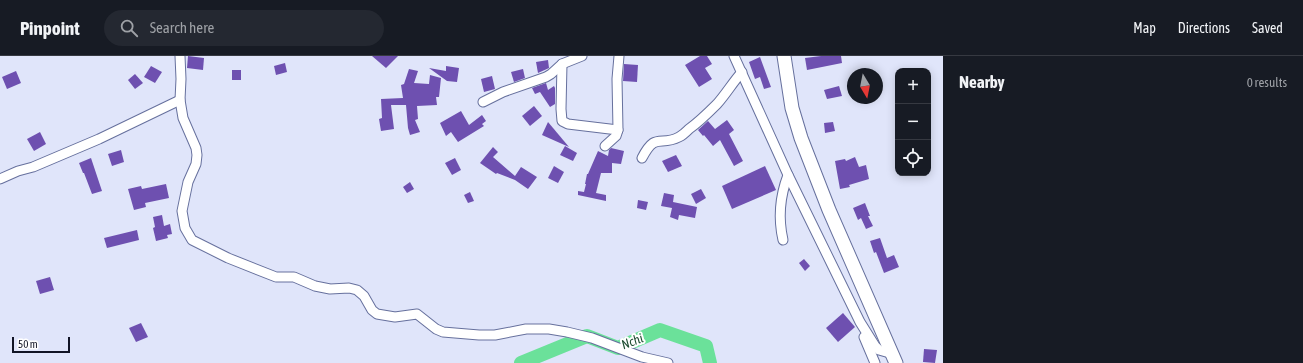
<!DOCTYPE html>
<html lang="en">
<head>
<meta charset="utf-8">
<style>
  body { margin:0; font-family:"Asap Condensed",sans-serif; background:#242831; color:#f1f3f6 }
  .controls { position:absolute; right:12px; top:12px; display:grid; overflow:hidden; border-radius:8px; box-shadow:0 2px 10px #0003 }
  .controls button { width:36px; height:36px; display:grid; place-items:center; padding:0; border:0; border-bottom:1px solid #363941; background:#171b24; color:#f1f3f6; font:20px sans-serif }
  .compass { position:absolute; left:847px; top:12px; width:36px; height:36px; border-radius:50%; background:#171b24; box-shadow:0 2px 10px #0003; rotate:170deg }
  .scale { position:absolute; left:12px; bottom:10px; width:58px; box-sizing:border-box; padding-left:4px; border:2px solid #111425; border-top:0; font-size:11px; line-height:14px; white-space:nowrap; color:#111425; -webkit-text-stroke:3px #fff; paint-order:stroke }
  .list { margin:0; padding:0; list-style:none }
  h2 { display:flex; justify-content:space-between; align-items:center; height:52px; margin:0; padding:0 16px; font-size:17px }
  h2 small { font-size:13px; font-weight:400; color:#9ea1a6 }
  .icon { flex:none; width:22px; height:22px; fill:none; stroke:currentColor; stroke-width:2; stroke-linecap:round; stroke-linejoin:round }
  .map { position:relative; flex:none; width:943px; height:307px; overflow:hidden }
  header { display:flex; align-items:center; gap:24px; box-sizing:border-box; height:56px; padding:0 20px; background:#171b24; border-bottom:1px solid #363941 }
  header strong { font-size:19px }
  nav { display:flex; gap:22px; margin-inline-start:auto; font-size:14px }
  .search { width:280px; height:36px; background:#242831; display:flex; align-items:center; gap:10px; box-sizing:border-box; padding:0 14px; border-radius:22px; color:#9ea1a6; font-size:15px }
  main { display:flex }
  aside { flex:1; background:#171b24 }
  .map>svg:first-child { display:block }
</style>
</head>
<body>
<header>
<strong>Pinpoint</strong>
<div class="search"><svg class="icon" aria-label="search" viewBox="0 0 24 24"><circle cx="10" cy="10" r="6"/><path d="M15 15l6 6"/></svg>Search here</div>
<nav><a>Map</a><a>Directions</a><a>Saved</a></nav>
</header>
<main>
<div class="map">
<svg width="943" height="307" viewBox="0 0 943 307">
  <rect width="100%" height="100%" fill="#e0e5fa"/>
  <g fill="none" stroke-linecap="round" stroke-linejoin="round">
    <polyline stroke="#6be19a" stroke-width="14" points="521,307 587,280 618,292 660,274 706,290 710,307"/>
  </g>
  <g fill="#6e50b0">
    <polygon points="188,0 204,2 203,14 187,12"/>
    <polygon points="372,0 398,0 386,12"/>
    <polygon points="700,0 707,0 712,8 705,12 712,23 699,31 685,9"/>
    <polygon points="821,0 841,0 842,7 807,14 805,2"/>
    <polygon points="760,1 771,31 764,33 760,21 755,23 749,6"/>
    <polygon points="548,4 549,12 538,17 536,6"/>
    <polygon points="285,7 287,16 276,19 274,10"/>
    <polygon points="624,8 638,9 637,26 623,25"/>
    <polygon points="151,10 162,16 155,27 144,21"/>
    <polygon points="446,10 459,12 457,26 447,25 429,12 446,15"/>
    <polygon points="409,13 418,15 414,27 429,28 430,19 441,22 439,41 436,41 437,49 417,50 418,63 415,64 420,76 410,79 408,72 406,49 391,49 394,73 381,75 379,63 382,62 381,43 403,42 401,29 404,28"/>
    <polygon points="523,13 525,22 514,26 511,16"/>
    <rect x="232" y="14" width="9" height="10"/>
    <polygon points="16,15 21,27 7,33 2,21"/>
    <polygon points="135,18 143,27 135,33 128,24"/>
    <polygon points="492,20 495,33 484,36 481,23"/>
    <polygon points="546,27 548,34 554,30 555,32 555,48 550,51 540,36 535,38 532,32"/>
    <polygon points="839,30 842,40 827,43 824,34"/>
    <polygon points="534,50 542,60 530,70 522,60"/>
    <polygon points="461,55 469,69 482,59 486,65 482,68 484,70 458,86 451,76 446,80 440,67"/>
    <polygon points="727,64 734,74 729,78 743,105 734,110 720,84 713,90 704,79 703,80 698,74 708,65 715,73"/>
    <polygon points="548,66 569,91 542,79"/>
    <polygon points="833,66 835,75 825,77 824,67"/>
    <polygon points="40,76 46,88 34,95 27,83"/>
    <polygon points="565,90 577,97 573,105 560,99"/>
    <polygon points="493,91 498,96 493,101 515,120 521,111 537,121 528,133 515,124 497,117 496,118 480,107"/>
    <polygon points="611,92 624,95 621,108 612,107 612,117 601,117 596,137 606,139 606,145 578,139 578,135 584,136 586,128 585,128 587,118 588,118 598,95 608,100 609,94"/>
    <polygon points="121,94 124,106 112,110 108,98"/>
    <polygon points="676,99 682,110 668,116 662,105"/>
    <polygon points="855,101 859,111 866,109 869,123 849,129 850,131 840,133 835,105 845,103 846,105"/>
    <polygon points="91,102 102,135 92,138 84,117 83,117 79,107"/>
    <polygon points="455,102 461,114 452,119 445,107"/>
    <polygon points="554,110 564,116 558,127 548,122"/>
    <polygon points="765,110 776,134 732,153 722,130"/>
    <polygon points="410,126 414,133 407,137 403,131"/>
    <polygon points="166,128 169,142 145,147 146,151 134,154 128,133 141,130 142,133"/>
    <polygon points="701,133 706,142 696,148 691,138"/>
    <polygon points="470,136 474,145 468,147 464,139"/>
    <polygon points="664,137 674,139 673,146 697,151 695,162 679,159 678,164 670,161 672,152 661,150"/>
    <polygon points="638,144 648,146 646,154 637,152"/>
    <polygon points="865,147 870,160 868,160 873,170 866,173 861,162 858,164 853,152"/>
    <polygon points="162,159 164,170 170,168 172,178 167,179 168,182 156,185 153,172 155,171 153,161"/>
    <polygon points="137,174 139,184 107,192 104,182"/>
    <polygon points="880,182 887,202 894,199 899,211 884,217 876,196 874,197 870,185"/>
    <polygon points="804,203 810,210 805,215 799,207"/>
    <polygon points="50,221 54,234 40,238 36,225"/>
    <polygon points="843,257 855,271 838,286 826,272"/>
    <polygon points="141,267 148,281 136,286 129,272"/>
    <polygon points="924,293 937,294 935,307 923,306"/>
  </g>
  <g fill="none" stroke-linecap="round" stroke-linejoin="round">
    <g stroke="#66709d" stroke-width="11">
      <g id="minor">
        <polyline points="180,0 181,23 180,44 183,62 196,92 197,99 196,108 188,126 182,155 185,172 192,184 228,202 276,221 294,221 315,230 330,233 349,232 357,234 364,240 372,254 377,258 395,261 417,258 436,273 443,276 479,279 495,279 526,273 549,273 567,276 592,282 642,301 668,307"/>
        <polyline points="734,0 788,119 860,266 875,290 879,294 893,298"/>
        <polyline points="562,8 561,53 562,65 568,68 618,74"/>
        <polyline points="483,46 503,36 546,21 551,18 562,8 582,0"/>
        <polyline points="605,90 616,80 618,74 617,23 619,0"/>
        <path d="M642,102C656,75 660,91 679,81C683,79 686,76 689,73C699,66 708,57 717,48C726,38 733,26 742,16"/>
        <polyline points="0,123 18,115 33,111 99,83 180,44"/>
        <path d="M783,184C778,162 780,140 788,119"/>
        <polyline points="864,281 875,307"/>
      </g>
    </g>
    <g stroke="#66709d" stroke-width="15">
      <polyline id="highway" points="784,0 792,52 801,82 829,154 896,307"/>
    </g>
    <use href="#minor" stroke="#fff" stroke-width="9"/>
    <use href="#highway" stroke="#fff" stroke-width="13"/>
  </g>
  <g text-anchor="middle" stroke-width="4" stroke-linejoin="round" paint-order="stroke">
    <g font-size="13" font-style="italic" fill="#1e4d31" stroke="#fff">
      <text transform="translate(632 285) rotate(-21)" y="5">Nchi</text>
    </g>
  </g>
</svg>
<div class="controls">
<button>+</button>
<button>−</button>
<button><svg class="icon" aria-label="locate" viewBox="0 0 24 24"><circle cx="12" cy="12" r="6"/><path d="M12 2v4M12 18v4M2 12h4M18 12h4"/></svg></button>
</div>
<svg class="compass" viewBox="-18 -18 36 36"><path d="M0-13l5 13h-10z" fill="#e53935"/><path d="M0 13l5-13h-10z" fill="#9ea1a6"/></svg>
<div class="scale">50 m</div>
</div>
<aside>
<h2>Nearby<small>0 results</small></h2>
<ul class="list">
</ul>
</aside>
</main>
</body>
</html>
